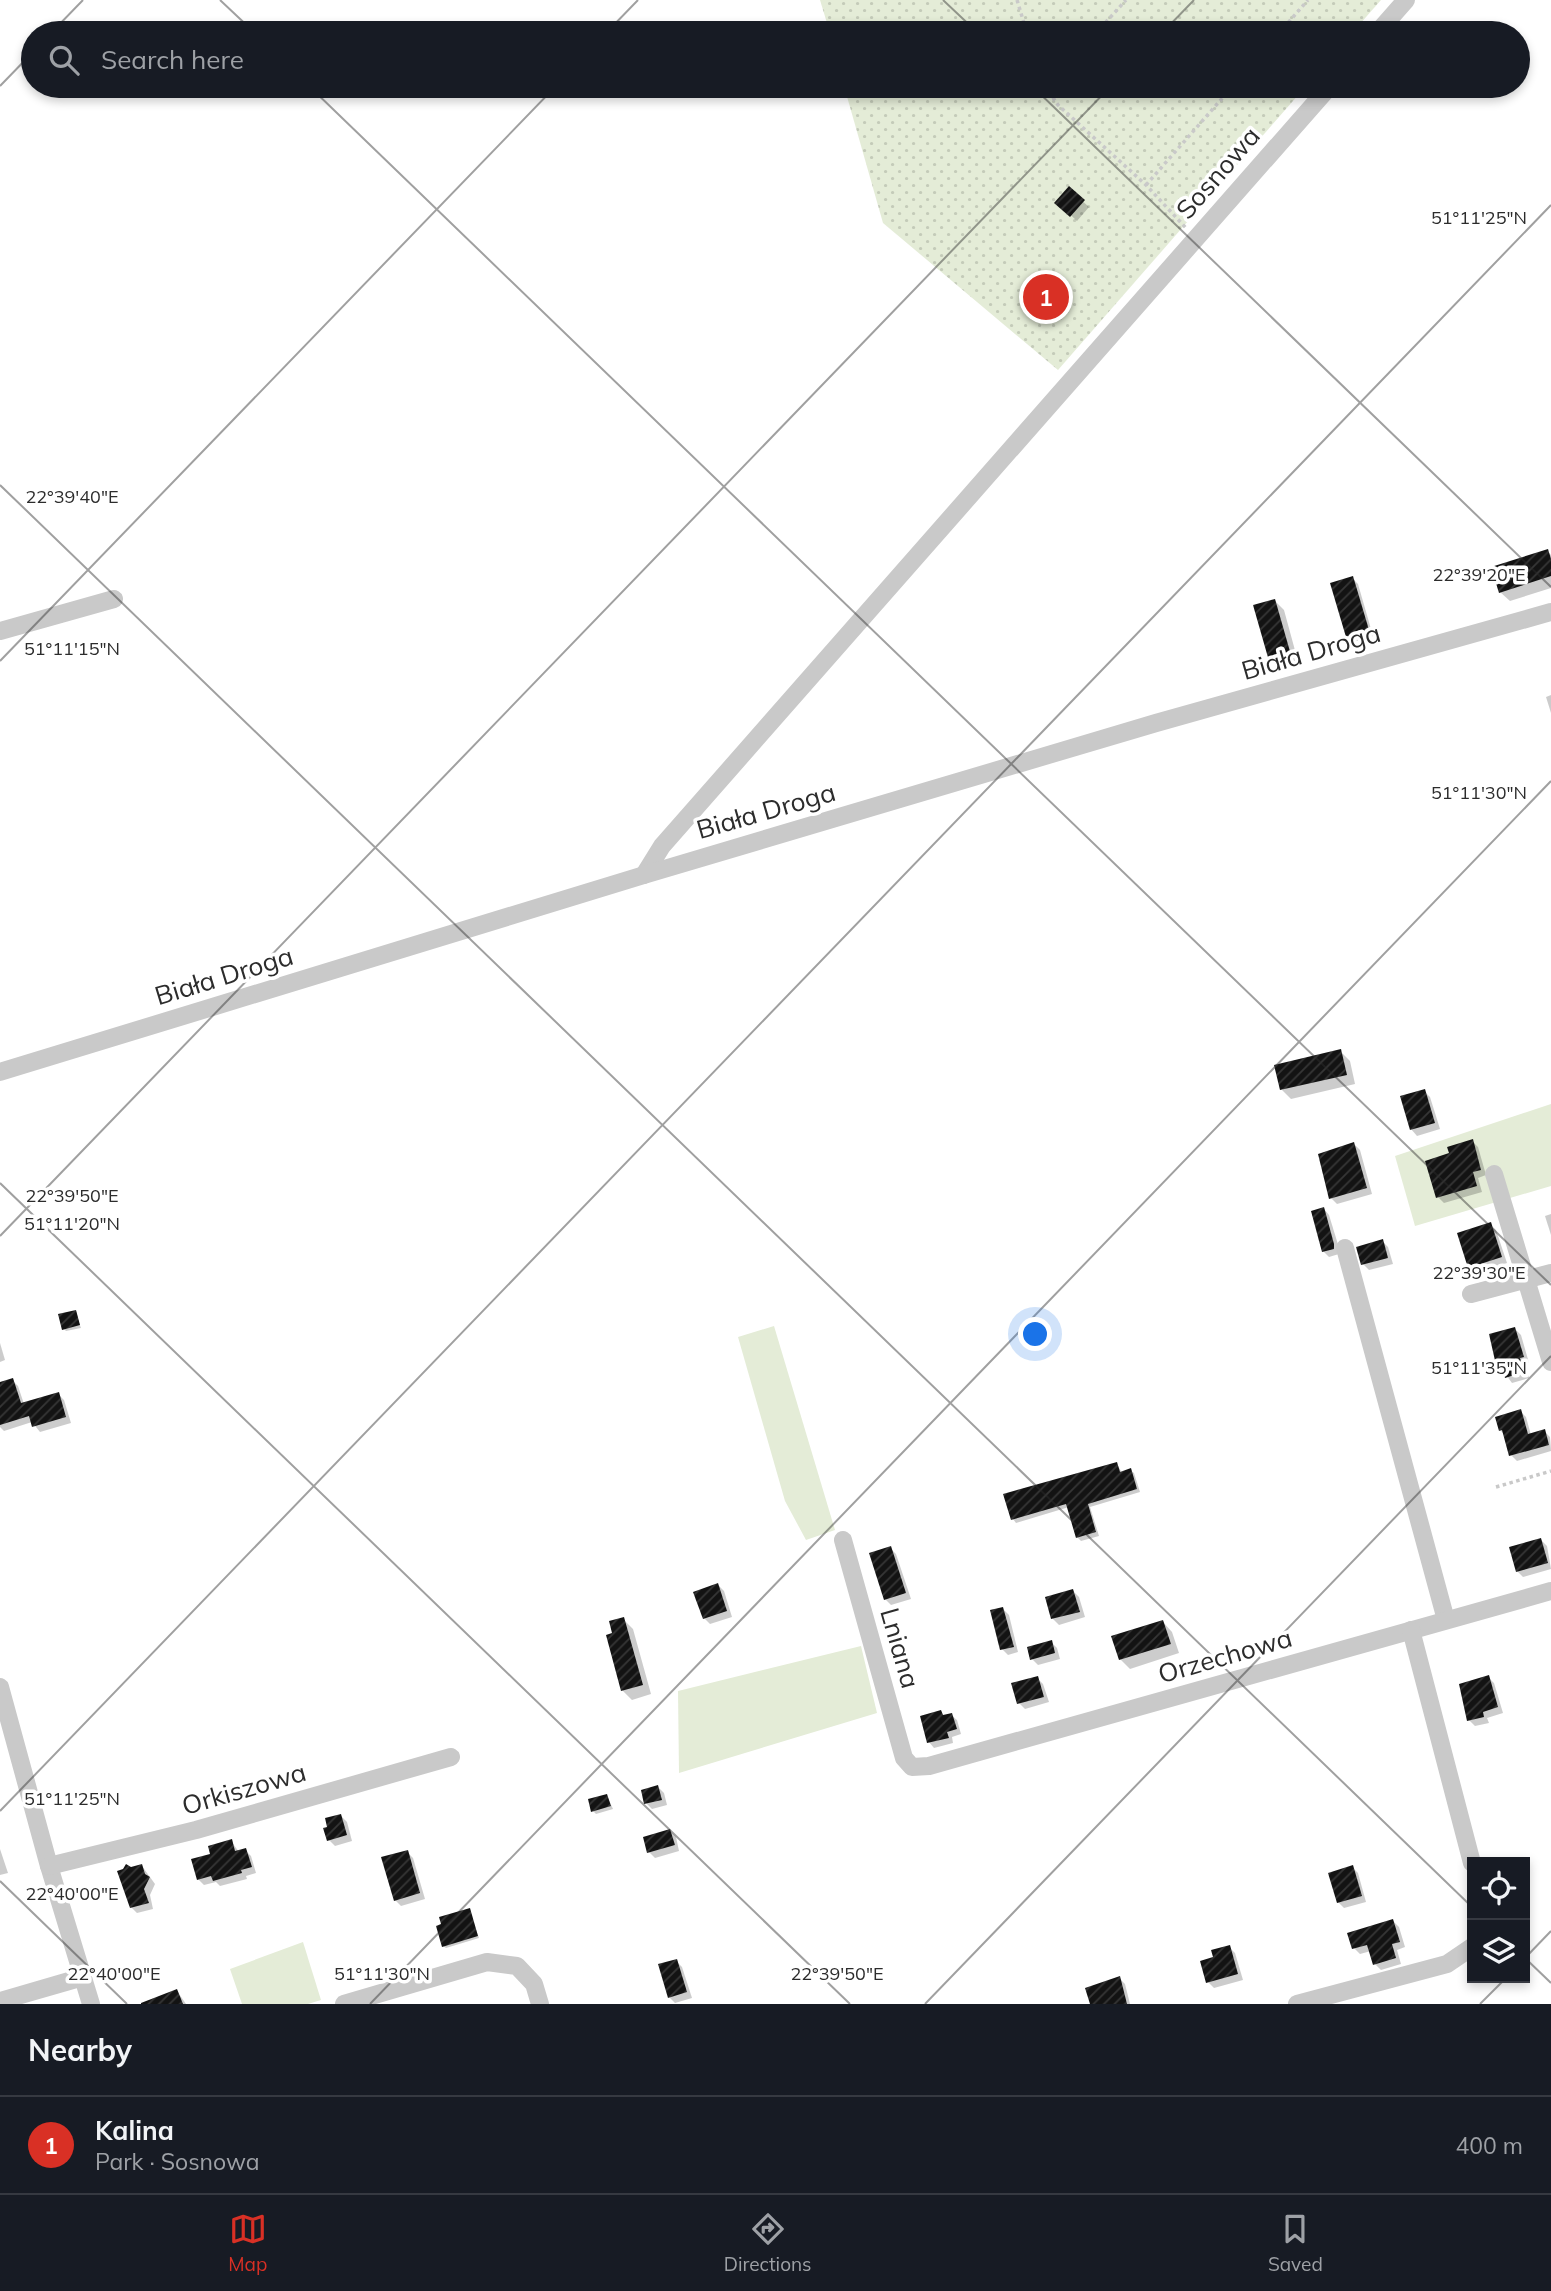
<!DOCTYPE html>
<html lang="en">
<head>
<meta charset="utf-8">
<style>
  body { margin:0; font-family:Mulish,sans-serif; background:#20242c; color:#f1f3f6 }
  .controls { position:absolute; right:21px; bottom:21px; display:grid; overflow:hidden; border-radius:0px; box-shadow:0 4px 10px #0003 }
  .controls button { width:63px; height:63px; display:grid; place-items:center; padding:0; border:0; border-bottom:2px solid #363941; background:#171b24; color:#f1f3f6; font:35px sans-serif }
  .you { position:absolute; left:1036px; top:1335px; width:24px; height:24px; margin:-18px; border:5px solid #fff; border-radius:50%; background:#1a73e8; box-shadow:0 0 0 10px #1a73e833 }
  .badge { display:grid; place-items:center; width:46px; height:46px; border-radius:50%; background:#d93025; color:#fff; font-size:23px; font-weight:700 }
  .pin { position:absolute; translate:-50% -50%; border:4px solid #fff; box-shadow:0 2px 7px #0006 }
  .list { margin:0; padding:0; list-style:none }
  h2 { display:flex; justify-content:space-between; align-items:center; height:91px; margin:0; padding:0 28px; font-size:30px }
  h2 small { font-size:23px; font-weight:400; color:#9ea1a6 }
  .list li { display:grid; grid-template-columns:46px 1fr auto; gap:21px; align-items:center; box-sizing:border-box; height:98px; padding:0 28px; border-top:2px solid #363941 }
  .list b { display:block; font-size:26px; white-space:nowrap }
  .list p { margin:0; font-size:23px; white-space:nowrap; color:#9ea1a6 }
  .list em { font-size:23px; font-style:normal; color:#9ea1a6 }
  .icon { flex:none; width:38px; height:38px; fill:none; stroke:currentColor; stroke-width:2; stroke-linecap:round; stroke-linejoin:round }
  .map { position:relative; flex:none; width:1551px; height:2004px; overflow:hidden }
  .search { position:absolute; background:#171b24; box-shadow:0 4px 10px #0003; left:21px; right:21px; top:21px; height:77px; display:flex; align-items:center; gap:18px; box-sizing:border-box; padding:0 24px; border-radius:38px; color:#9ea1a6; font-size:26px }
  .sheet { height:189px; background:#171b24 }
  nav { display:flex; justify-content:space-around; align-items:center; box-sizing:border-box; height:98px; border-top:2px solid #363941; background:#171b24; font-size:19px; color:#9ea1a6 }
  nav a { display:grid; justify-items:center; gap:4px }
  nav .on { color:#d93025 }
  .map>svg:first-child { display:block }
</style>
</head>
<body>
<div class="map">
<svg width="1551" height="2004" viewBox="0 0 1551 2004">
  <defs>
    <pattern id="garden-dots" width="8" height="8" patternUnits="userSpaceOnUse" patternTransform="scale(1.75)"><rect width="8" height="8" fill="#e4ecd7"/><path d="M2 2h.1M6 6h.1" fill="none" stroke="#c4cbb9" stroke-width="1.8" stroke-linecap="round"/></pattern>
    <pattern id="building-hatch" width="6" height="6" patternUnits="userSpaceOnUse" patternTransform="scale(1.75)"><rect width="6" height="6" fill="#131313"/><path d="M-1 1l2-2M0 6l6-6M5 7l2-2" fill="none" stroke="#363636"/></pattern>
  </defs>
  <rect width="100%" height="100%" fill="#fff"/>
  <g fill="#e4ecd7">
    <polygon points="1551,1104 1551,1186 1415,1226 1395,1156"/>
    <polygon points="774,1326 835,1530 806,1540 785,1501 738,1337"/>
    <polygon points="861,1646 877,1713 679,1773 678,1691"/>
    <polygon points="303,1942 321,2000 308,2004 242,2004 230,1969"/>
  </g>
  <g fill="url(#garden-dots)">
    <polygon points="820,0 1381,0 1352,33 830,33"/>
    <polygon points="844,86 1306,86 1058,370 883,223"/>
  </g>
  <g fill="#0003">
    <polygon points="1069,189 1089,207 1077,221 1057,202"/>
    <polygon points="1547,551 1551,555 1551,588 1510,601 1500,592"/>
    <polygon points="1352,578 1358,584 1373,636 1354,642 1348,636"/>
    <polygon points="1275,601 1284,610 1299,665 1280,670 1271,661"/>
    <polygon points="1551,695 1551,713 1546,697"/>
    <polygon points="1340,1051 1350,1061 1355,1084 1291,1099 1282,1090"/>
    <polygon points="1424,1091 1430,1097 1440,1129 1417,1136 1411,1129"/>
    <polygon points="1472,1141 1478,1147 1486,1175 1478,1178 1482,1192 1444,1203 1438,1197 1451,1155"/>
    <polygon points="1354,1144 1360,1150 1372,1194 1337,1204 1331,1198"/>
    <polygon points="1324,1209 1329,1215 1340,1251 1339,1254 1329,1257 1323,1251"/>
    <polygon points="1551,1214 1551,1235 1545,1216"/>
    <polygon points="1490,1224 1496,1230 1507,1263 1476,1273 1470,1267"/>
    <polygon points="1382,1241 1388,1247 1393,1264 1369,1270 1363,1264"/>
    <polygon points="75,1312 81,1328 66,1331 64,1329"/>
    <polygon points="1515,1329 1521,1335 1529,1363 1525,1364 1529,1378 1512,1383 1498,1364"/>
    <polygon points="0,1343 5,1360 0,1362"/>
    <polygon points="12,1380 18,1386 24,1404 58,1394 64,1400 71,1423 40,1432 32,1422 4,1431 0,1427 0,1384"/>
    <polygon points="1520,1411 1526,1417 1531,1435 1544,1431 1550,1437 1551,1451 1517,1461 1511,1455 1505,1435 1500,1430"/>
    <polygon points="1117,1464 1122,1473 1130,1470 1134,1473 1140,1492 1090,1507 1099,1536 1081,1541 1077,1537 1069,1507 1016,1523 1013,1519"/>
    <polygon points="1541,1540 1547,1546 1551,1569 1523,1577 1517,1571"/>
    <polygon points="890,1548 896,1554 911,1599 891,1605 885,1599"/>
    <polygon points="718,1585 724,1591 732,1617 710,1624 704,1618"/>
    <polygon points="1073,1591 1079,1597 1085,1617 1059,1625 1053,1619 1047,1598"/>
    <polygon points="1003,1609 1009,1615 1018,1652 1008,1655 1002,1649"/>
    <polygon points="623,1619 633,1629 651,1694 632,1700 623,1691 608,1636 614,1634"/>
    <polygon points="1163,1622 1172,1632 1179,1653 1130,1669 1120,1659"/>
    <polygon points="1051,1642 1057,1648 1060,1659 1038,1665 1032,1659"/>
    <polygon points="1488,1677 1494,1683 1503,1713 1487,1718 1489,1723 1475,1726 1469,1720"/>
    <polygon points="1037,1678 1043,1684 1049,1702 1025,1709 1019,1703"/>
    <polygon points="941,1712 945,1717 951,1715 957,1720 961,1734 952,1737 953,1743 934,1748 929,1742"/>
    <polygon points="658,1787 664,1793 667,1805 652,1809 646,1803"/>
    <polygon points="607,1796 613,1809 596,1814 593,1811"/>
    <polygon points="341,1816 347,1822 352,1841 335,1846 329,1840"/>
    <polygon points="670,1831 676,1837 679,1851 655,1858 649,1852"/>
    <polygon points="231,1841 239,1852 245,1850 251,1856 256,1873 246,1876 247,1879 220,1886 216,1882 204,1885 198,1879 212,1855"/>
    <polygon points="0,1849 8,1873 0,1875"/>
    <polygon points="407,1852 413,1858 425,1899 401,1906 395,1900"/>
    <polygon points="142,1866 155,1884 150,1895 153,1909 137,1913 131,1907 131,1869"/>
    <polygon points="1352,1867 1358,1873 1366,1902 1344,1908 1338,1902"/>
    <polygon points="469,1910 479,1938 446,1948 443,1946"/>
    <polygon points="1393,1921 1399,1927 1405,1947 1397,1950 1401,1964 1381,1970 1375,1964 1371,1951 1360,1954 1354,1948"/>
    <polygon points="1229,1947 1235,1953 1243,1980 1214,1988 1208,1982 1215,1958"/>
    <polygon points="676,1961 682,1967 692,1998 675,2003 669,1997"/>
    <polygon points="1119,1978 1125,1984 1130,2004 1091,2004"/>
    <polygon points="177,1991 186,2004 153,2004 152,1999"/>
  </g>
  <g fill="url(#building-hatch)">
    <polygon points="1069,186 1085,200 1070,217 1054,203"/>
    <polygon points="1548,549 1551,559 1551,576 1499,593 1491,567"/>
    <polygon points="1353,576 1369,630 1346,637 1330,583"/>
    <polygon points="1275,599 1291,655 1269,661 1253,605"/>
    <polygon points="1341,1049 1347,1075 1280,1090 1274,1065"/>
    <polygon points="1425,1089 1435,1123 1410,1130 1400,1096"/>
    <polygon points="1473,1139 1481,1170 1473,1172 1477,1186 1436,1198 1425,1161 1449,1153 1447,1147"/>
    <polygon points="1354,1142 1367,1188 1329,1199 1318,1154"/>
    <polygon points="1324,1207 1334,1244 1334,1249 1322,1252 1311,1211"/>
    <polygon points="1491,1222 1502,1257 1468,1268 1457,1233"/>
    <polygon points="1383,1239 1388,1258 1361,1265 1356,1247"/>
    <polygon points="76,1310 80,1325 62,1330 58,1314"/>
    <polygon points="1515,1327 1524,1357 1520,1358 1524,1372 1505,1378 1501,1363 1496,1365 1489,1334"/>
    <polygon points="13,1378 21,1403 59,1392 66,1417 32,1427 29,1416 0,1425 0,1382"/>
    <polygon points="1521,1409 1528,1434 1545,1429 1549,1445 1509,1456 1502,1430 1499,1431 1495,1417"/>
    <polygon points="1117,1462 1120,1472 1131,1468 1137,1489 1088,1504 1096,1532 1076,1538 1066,1504 1011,1520 1003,1494"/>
    <polygon points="1541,1538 1548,1563 1516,1572 1509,1547"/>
    <polygon points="891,1546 906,1593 884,1600 869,1553"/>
    <polygon points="718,1583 727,1611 703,1619 693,1592"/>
    <polygon points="1073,1589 1080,1612 1051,1619 1045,1597"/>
    <polygon points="1003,1607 1014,1647 1000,1650 990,1610"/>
    <polygon points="624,1617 643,1685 621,1691 606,1635 612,1633 609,1621"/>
    <polygon points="1163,1620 1171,1644 1119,1660 1111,1636"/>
    <polygon points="1052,1640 1055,1653 1030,1660 1027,1647"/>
    <polygon points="1489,1675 1498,1707 1483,1712 1484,1717 1467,1721 1459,1684"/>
    <polygon points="1038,1676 1044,1697 1017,1704 1011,1683"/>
    <polygon points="941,1710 943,1715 952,1713 957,1729 947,1732 949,1738 927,1743 920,1716"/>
    <polygon points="658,1785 662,1800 644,1804 641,1790"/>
    <polygon points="607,1794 611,1806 591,1812 588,1799"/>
    <polygon points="341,1814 347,1835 327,1841 323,1828 327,1827 325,1818"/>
    <polygon points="670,1829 675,1845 647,1853 643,1837"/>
    <polygon points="232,1839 235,1851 246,1848 252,1867 241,1870 242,1873 213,1881 211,1876 197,1880 191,1859 210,1854 208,1846"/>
    <polygon points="408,1850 420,1893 394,1901 381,1857"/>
    <polygon points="126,1864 131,1867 142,1864 145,1874 150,1877 144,1889 149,1903 130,1908 117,1871 123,1869"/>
    <polygon points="1353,1865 1362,1896 1337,1903 1328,1873"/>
    <polygon points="470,1908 478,1936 442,1947 436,1926 441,1924 439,1917"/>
    <polygon points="1393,1919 1400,1942 1392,1944 1396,1958 1373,1965 1367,1945 1352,1949 1347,1933"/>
    <polygon points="1230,1945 1238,1974 1206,1983 1200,1961 1213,1957 1211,1950"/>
    <polygon points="677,1959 687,1992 668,1998 658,1964"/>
    <polygon points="1120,1976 1127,2004 1090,2004 1085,1988"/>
    <polygon points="177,1989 183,2004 141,2004 141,2003"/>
  </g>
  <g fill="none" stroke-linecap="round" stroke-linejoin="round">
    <g stroke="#c9c9c9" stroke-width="3.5" stroke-dasharray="3.5 3.5" stroke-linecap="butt">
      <polyline points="1017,0 1027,33"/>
      <polyline points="1096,33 1126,0"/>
      <polyline points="1279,33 1308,0"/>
      <polyline points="1045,86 1058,105 1146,185 1186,228"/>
      <polyline points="901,91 919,86"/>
      <polyline points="1146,185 1233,86"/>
      <polyline points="1496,1487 1551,1471"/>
    </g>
    <g stroke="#c9c9c9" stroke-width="18">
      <polyline points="1377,33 1406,0"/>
      <polyline points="0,631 114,599"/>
      <polyline points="644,875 662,846 1330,86"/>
      <polyline points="0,1072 644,875 1156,723 1551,612"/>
      <polyline points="1494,1174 1551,1362"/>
      <polyline points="1345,1248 1446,1620"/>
      <polyline points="1471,1294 1551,1273"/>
      <polyline points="843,1540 904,1758 912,1767 929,1766 1551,1591"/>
      <polyline points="1411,1630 1472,1863"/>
      <polyline points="0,1687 49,1866 91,2004"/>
      <polyline points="49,1866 196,1830 451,1757"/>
      <polyline points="0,2001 83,1977"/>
      <polyline points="344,2004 487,1962 517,1966 534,1984 540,2004"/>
      <polyline points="1297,2004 1447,1964 1472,1947"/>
    </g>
  </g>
  <path fill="none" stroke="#2c2c2c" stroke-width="2" stroke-opacity="0.45" d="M220,0L255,33M943,0L978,33M51,33L83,0M606,33L638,0M1162,33L1194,0M0,86L33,52M309,86L1551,1285M1032,86L1551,587M0,485L1472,1907M0,661L556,86M0,1183L850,2004M0,1236L1111,86M0,1811L1551,205M0,1881L127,2004M1525,1958L1551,1983M1525,1958L1551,1931M370,2004L1551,781M925,2004L1551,1356M1480,2004L1506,1978"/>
  <g text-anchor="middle" stroke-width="7" stroke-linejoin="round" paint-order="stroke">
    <g font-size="26" fill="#2c2c2c" stroke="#fff">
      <text transform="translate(1218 173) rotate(-49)" y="9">Sosnowa</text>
      <text transform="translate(1311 652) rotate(-16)" y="9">Biała Droga</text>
      <text transform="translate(766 811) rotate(-16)" y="9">Biała Droga</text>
      <text transform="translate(224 976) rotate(-17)" y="9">Biała Droga</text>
      <text transform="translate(900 1648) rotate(74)" y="9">Lniana</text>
      <text transform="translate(1225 1656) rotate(-16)" y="9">Orzechowa</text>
      <text transform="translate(244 1789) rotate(-16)" y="9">Orkiszowa</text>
    </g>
  </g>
  <g font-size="18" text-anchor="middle" fill="#2c2c2c" stroke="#fff" stroke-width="7" stroke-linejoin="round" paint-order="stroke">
    <text x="1479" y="224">51°11'25"N</text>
    <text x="72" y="503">22°39'40"E</text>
    <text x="1479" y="581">22°39'20"E</text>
    <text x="72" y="655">51°11'15"N</text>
    <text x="1479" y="799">51°11'30"N</text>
    <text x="72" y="1202">22°39'50"E</text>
    <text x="72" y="1230">51°11'20"N</text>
    <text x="1479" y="1279">22°39'30"E</text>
    <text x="1479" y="1374">51°11'35"N</text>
    <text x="72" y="1805">51°11'25"N</text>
    <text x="72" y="1900">22°40'00"E</text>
    <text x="382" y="1980">51°11'30"N</text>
    <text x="114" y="1980">22°40'00"E</text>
    <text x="837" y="1980">22°39'50"E</text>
  </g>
</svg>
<div class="controls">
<button><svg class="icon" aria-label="locate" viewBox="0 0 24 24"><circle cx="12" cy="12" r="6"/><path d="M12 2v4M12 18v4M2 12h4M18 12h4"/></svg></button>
<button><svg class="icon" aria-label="layers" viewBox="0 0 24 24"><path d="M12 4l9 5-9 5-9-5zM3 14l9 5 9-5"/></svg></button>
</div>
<div class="you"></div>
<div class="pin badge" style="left:1046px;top:297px">1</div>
<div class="search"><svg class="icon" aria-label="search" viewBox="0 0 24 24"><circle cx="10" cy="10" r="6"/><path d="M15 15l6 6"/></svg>Search here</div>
</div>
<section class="sheet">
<h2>Nearby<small></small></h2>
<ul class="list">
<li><span class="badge">1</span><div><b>Kalina</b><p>Park · Sosnowa</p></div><em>400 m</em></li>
</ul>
</section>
<nav>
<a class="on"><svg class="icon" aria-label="map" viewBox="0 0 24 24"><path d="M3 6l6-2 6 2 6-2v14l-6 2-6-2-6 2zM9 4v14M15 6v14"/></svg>Map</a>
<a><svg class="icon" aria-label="directions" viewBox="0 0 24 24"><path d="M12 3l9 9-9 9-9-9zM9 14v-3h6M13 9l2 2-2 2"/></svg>Directions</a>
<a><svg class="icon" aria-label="saved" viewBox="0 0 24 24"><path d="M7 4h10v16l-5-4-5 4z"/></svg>Saved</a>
</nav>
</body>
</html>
